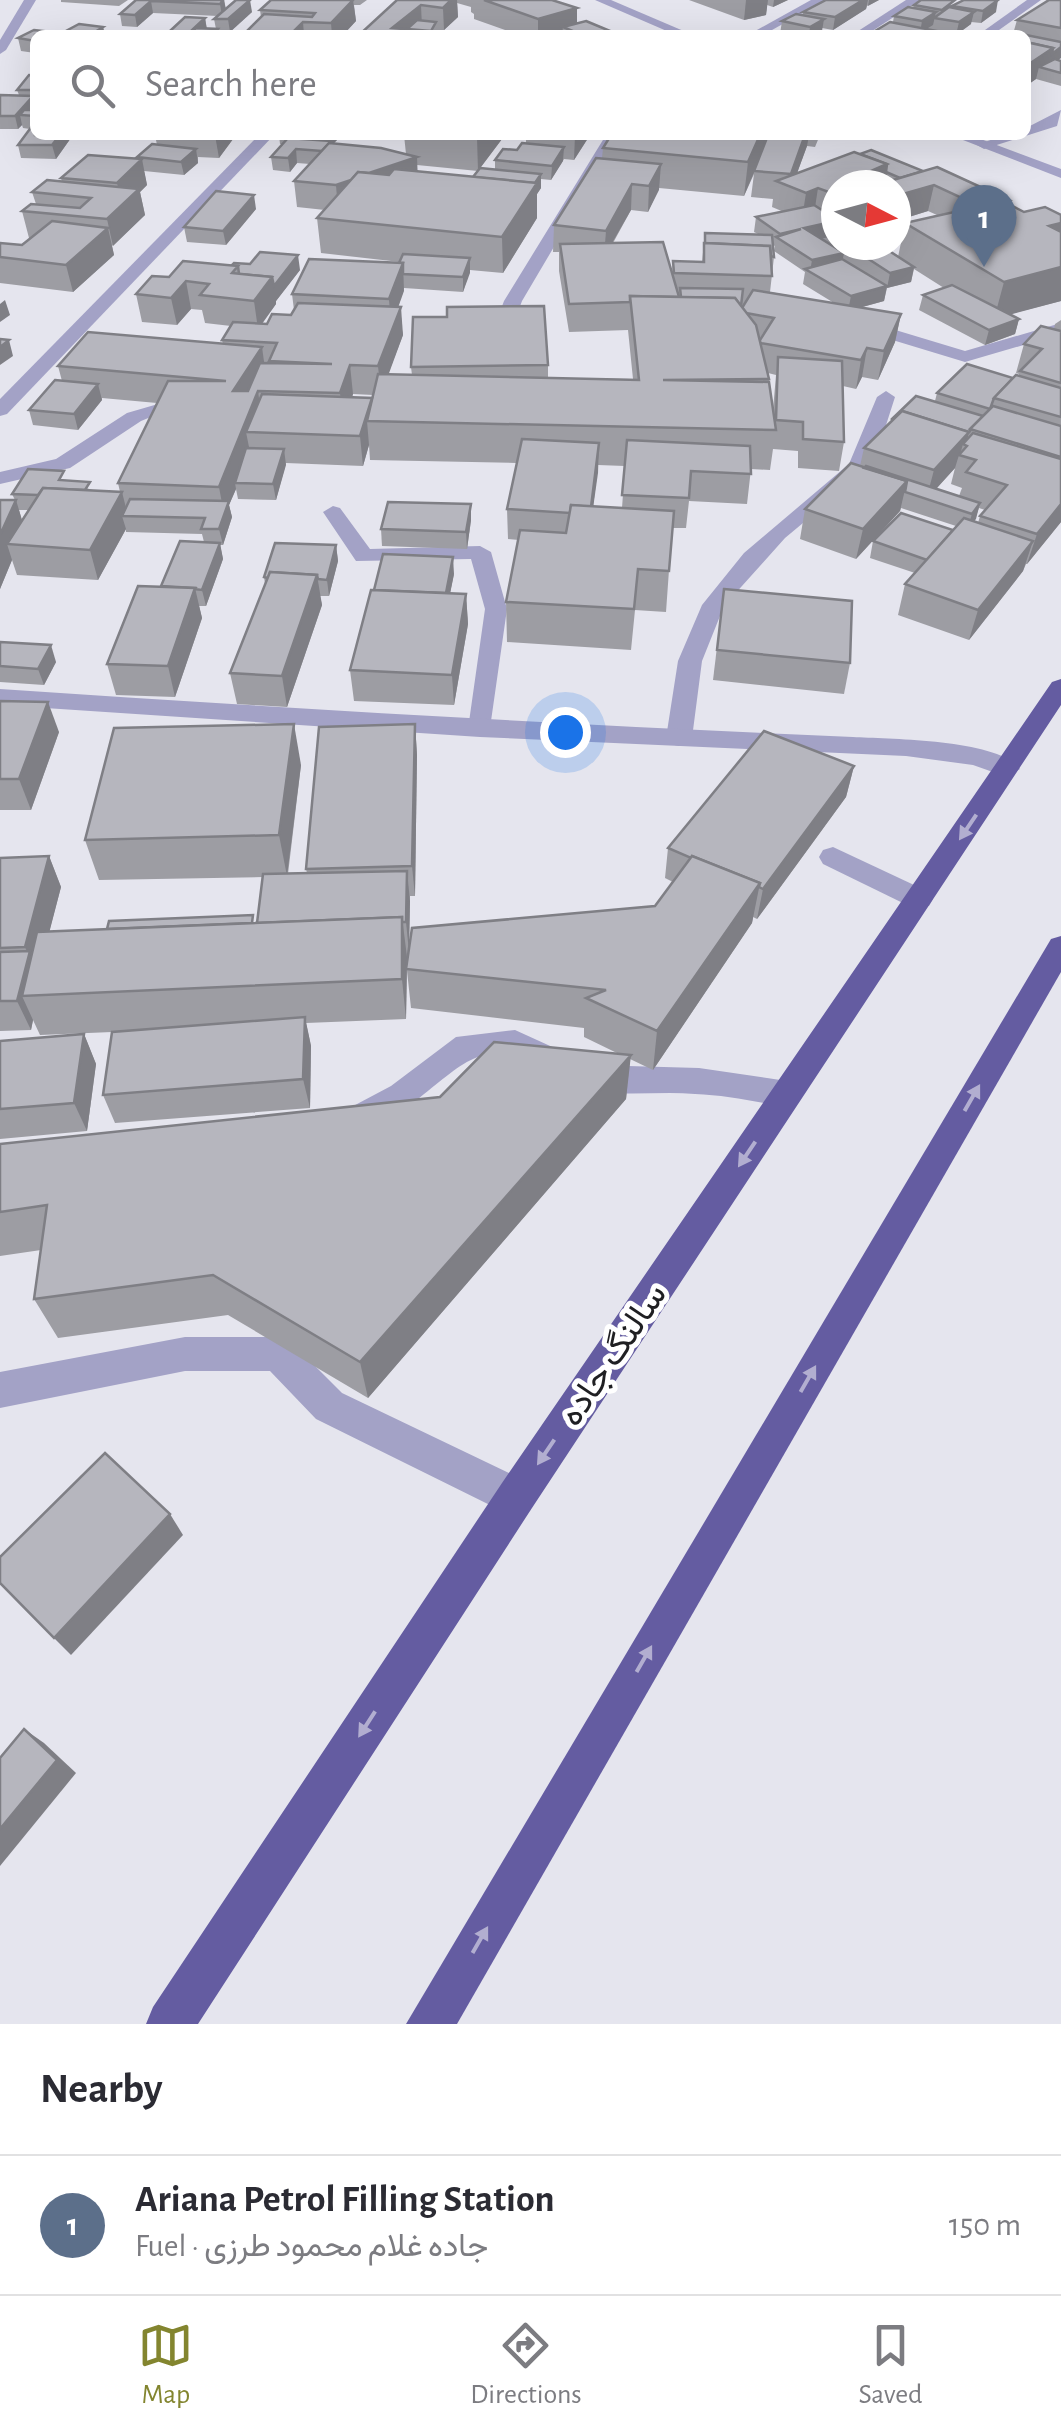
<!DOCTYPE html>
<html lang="en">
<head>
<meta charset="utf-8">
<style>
  body { margin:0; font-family:"Alegreya Sans",Vazirmatn,sans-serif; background:#f2f2f3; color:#2b2b33 }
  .compass { position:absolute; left:821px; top:170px; width:90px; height:90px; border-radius:50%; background:#fff; box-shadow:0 10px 40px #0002; rotate:96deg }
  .you { position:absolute; left:565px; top:732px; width:35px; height:35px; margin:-25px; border:8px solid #fff; border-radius:50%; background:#1a73e8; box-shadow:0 0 0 15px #1a73e833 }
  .badge { display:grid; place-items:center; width:65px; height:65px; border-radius:50%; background:#83852f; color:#fff; font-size:32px; font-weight:700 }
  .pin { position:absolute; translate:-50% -82px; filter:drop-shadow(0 2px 5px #0008) }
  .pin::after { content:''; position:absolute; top:52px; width:35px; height:30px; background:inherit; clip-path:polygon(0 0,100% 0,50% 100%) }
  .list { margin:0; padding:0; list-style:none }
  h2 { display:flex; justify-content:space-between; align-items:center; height:130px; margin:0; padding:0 40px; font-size:42px }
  h2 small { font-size:32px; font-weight:400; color:#7c7c81 }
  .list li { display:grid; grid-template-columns:65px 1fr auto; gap:30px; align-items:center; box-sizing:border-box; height:140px; padding:0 40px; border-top:2px solid #e1e1e2 }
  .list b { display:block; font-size:38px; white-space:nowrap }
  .list p { margin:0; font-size:32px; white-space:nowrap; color:#7c7c81 }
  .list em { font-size:32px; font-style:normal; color:#7c7c81 }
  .icon { flex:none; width:55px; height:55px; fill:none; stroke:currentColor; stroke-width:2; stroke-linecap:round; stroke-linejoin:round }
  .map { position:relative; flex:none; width:1061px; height:2024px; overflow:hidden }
  .search { position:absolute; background:#fff; box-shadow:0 10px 40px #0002; left:30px; right:30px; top:30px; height:110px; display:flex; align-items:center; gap:25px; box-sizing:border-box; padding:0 35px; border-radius:15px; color:#7c7c81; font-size:38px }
  .sheet { height:270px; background:#fff }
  nav { display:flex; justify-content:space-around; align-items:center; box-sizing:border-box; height:140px; border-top:2px solid #e1e1e2; background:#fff; font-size:28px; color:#7c7c81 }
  nav a { display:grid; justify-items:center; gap:5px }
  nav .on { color:#83852f }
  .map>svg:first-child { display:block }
</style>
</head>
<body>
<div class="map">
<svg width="1061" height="2024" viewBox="0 0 1061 2024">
  <rect width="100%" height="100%" fill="#e5e5ee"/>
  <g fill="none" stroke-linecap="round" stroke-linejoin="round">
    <g fill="#a3a2c6" fill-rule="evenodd">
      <polygon points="906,0 920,0 866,35 852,35"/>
      <polygon points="1027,0 1041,0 992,35 978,35"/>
      <polygon points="1061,110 1057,126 984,149 977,145 1004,135 1026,135 1026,128"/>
      <polygon points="606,135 620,135 522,301 513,325 498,329 495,325 504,301"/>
      <polygon points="859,319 965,351 1061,323 1061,334 965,362 853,328 853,320"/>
      <polygon points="886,391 895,397 879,447 863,473 785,538 724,606 702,661 692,738 679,746 670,744 666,738 678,661 702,605 744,553 849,464 877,397"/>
      <polygon points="158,404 168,410 141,421 70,468 0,484 0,472 56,459 127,413"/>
      <polygon points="333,506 340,508 370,549 480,546 491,552 507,609 489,735 471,735 468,729 485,609 471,559 356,561 323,512"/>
      <polygon points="833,847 929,892 933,899 929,906 909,906 823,864 819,857 823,850"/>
      <path d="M515,1030L592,1065L699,1068L787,1081L798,1085L803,1094L798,1103L787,1107C757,1102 726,1095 695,1094C660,1091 622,1097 587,1090C548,1083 516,1039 473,1059C438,1074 383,1144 342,1130L337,1121L342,1112L391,1086L456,1037Z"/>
      <polygon points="185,1337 278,1337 291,1342 342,1393 530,1483 535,1497 530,1511 516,1516 502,1511 316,1419 270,1371 185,1371 0,1408 0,1372"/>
    </g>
    <g fill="#a3a2c6" fill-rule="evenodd">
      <polygon points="24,0 36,0 6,50 0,54 0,40"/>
      <polygon points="811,0 826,0 763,35 748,35"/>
      <polygon points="259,135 274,135 7,414 0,416 0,399"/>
      <path d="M0,689C284,708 568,725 853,737C888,739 999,739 1020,769L1007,777L973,765L906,756L480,737L0,705Z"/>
    </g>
    <g fill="#a3a2c6" fill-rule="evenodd">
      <polygon points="595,0 611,0 693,35 676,35"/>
      <polygon points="950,135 970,135 1061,169 1061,178"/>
    </g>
    <g fill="#645ca1" fill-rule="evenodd">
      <polygon points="1061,679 1061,705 530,1511 198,2024 146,2024 153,2007 502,1483 1052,682"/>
      <polygon points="1061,936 1061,972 457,2024 406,2024 1051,939"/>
    </g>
  </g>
  <g fill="#9d9da3" fill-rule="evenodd">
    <polygon points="61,0 128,0 119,6 61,2"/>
    <polygon points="136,0 224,0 226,9 252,12 230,32 219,31 219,35 171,35 170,31 205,18 207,29 216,29 214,19 218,16 153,13 137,27 122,26 120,14"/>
    <polygon points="271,0 367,0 360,5 354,5 356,21 343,35 246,35 246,32 261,17 260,10"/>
    <polygon points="397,0 552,0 577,8 577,23 615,35 519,35 474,19 474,14 471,12 471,7 457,3 458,17 444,30 359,35"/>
    <polygon points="689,0 788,0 773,7 767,5 766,15 744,20"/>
    <polygon points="826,0 879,0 867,6 866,9 833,30 822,28 822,31 815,35 780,34 782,21 803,15 803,12"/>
    <polygon points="921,0 996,12 981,23 971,22 971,24 956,35 937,31 936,35 874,35 875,31 893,22 894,16 913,8 914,5"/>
    <polygon points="1061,0 1061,58 1057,60 1061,61 1061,86 1036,79 1026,86 1026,35 1013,34 1017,20"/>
    <polygon points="79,24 103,27 105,35 35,35 35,53 21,51 18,38 34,30 62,33"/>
    <polygon points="35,76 35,135 73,135 56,159 21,158 18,145 30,129 23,128 22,125 18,129 0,129 0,95 19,95 17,90"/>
    <polygon points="155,135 236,135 219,158 198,157 198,163 184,175 144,171 147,185 140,192 145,215 112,246 114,255 73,292 0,283 0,243 22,245 31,238 29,238 22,211 36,204 32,192 62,182 61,178 137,159 137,157 157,145"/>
    <path d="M279,135H342L334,143L406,154L404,135H505L480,168L495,170V160L517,150L526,144V135H590L574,160L564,159L551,180L541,179V188L537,194V218L503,273L470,270L463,292L404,288L398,307L403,335L388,374L412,375L411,367L548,365V378L633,379L628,330L569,332L559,271V252H553L554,225L602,158L603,148L611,135H820L815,147L807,146L797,173L923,171L1009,200L1008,203L1024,212L1061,215V301L1010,314L1019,319L1015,334L985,345L919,310L923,295L944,288L914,269L911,282L887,288L884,301L862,307L901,314L895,342L878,380L862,377L856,389L843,386L844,442L839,471L798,468V451L773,449L770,470L751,469L747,504L689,501L686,528H672L666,612L635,610L631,650L507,642L506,602L519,540L508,539L507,509L517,463L370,460L369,445L363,466L286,463L276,500L238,499L236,489L229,505L232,517L223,545H220L223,559L206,606H199L202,618L175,697L116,695L107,664L161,586L204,542L202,534L126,532V529L98,580L17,575L12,560L0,589V500H15L12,494L67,481L92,490L120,492L118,483L157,403L102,398V400L78,430L33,425L29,410L62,381L58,366L223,344L222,340L231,326L205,323L202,310L191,309L177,325L142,322L136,294L169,277L231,266L300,270L276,301V304L262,324H267L291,315L294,310L292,294L399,263L400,262L321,253L317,218L325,210L297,207L294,181L310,164L297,163L290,172L273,170L271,157L283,144H280ZM417,165L478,171L473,177L417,172ZM754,174L751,197L773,199L772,207L784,212L756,217L754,232L758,234L705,233L702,262L673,261L672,275L613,243L631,210L648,212L659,188L744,196ZM836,185H896V221L928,211L937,215L905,223L898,257L880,245H836ZM773,245L775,246L774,251L805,272L803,284L834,303L770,292L774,257ZM768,373L776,375L773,410L769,379ZM353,394L373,395L372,398L352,397ZM598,465L625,466L622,508L593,507ZM19,510H29L22,521Z"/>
    <polygon points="256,209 226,245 187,242 184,227"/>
    <path d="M1061,320V522L1027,564H1026L1023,571L969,640L898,615L905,584L915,573L870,558L873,541L953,530L956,526L901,508L900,511L856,559L800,539L805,509L860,466L864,448L935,401L937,393L1019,376V374L1016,373L1024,344L1054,329L1055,324ZM955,468L951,484L962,488L959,496L936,489ZM979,508L985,510L980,516L978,523L974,521Z"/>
    <polygon points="471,520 467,549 382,546 381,529"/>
    <polygon points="336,545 338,561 329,596 320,596 322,605 287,707 237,704 230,673 265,584 264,577"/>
    <polygon points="454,574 450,593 466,594 468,624 454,705 354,701 350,670"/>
    <polygon points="724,589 850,663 844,694 713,680"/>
    <polygon points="0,642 56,662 44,685 0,682"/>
    <polygon points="0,701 59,732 31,810 0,810"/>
    <polygon points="415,724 417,755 415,896 410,896 409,948 655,906 673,882 665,878 668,848 854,766 846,797 757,919 753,917 752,923 653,1070 630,1059 626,1099 368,1398 228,1315 58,1338 34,1299 41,1250 0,1256 0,1144 440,1097 619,1054 584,1037 584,1028 411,1008 407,971 406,1019 306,1023 311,1046 310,1108 115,1123 103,1095 112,1032 40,1035 33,1020 31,1030 0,1031 0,858 49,856 61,887 49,932 257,923 263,877 99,880 85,840 301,765 288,874 307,873 306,869"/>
    <polygon points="84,1034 96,1064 87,1131 0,1139 0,1041"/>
  </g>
  <g fill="#7f7f85">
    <polygon points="224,0 226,11 222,16 220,4"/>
    <polygon points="250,0 252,12 230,32 228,19"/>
    <polygon points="353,0 356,21 343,35 332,35 331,23"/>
    <polygon points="451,0 457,0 458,17 444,30 443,8"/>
    <polygon points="746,0 768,0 766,15 744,20"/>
    <polygon points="774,0 788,0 773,7"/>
    <polygon points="863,0 868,0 866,9 833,30 835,17"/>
    <polygon points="869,0 879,0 868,6"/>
    <polygon points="998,0 996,12 981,23 983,11"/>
    <polygon points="151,1 153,13 137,27 135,15"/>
    <polygon points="421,5 422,28 418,31 392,28"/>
    <polygon points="577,8 577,31 563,27 562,35 538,35 538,19"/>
    <polygon points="936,12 933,25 920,33 922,21"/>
    <polygon points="974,12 971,24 956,35 959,22"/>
    <polygon points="205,18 207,31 190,32"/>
    <polygon points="824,19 822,31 815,35 809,35 810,27"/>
    <polygon points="303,22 304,35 290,35"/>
    <polygon points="103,27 105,35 90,35"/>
    <polygon points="1061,47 1061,58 1049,66 1039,67 1036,79 1026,86 1026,66 1053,48"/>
    <polygon points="33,96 35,110 20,115 22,125 18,129 15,116"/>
    <polygon points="60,135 73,135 56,159 52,145"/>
    <polygon points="215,135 236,135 219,158"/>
    <polygon points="328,135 342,135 332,145 329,145"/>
    <polygon points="479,135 505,135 478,171 477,137"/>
    <polygon points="575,135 590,135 574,160"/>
    <polygon points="760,135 770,135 744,196 748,162"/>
    <polygon points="805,135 809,135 807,146 792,187 791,174"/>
    <polygon points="564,147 563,161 551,180 552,166"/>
    <polygon points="196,149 198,163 184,175 181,162"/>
    <polygon points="296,149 297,163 290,172 288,158"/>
    <polygon points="417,157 418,182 338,211 336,185"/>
    <polygon points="142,159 147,185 140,192 145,215 113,246 107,219 122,206 117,183"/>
    <polygon points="661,164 659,190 648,212 649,186"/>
    <polygon points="887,164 883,185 857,185 873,170"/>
    <polygon points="541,174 541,188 537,194 537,218 503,273 502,237"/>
    <polygon points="632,184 631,210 604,257 606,231"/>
    <polygon points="934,185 928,211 896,221 896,196"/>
    <polygon points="818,188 814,214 802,219 806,193"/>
    <polygon points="836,193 833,219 830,220 834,194"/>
    <polygon points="254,195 256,209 226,245 223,231"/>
    <polygon points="836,221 836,235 830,234 829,237 802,243 804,228"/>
    <polygon points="1061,223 1061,256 1049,226"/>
    <polygon points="108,228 114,255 73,292 66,265"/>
    <polygon points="844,253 841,268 810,272 812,260"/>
    <polygon points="298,255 300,270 276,301 276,304 258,329 254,301 272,277"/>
    <polygon points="470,258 470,273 463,292 463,277"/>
    <polygon points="403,263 404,291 391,327 389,299"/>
    <polygon points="914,267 911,282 887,288 890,273"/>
    <polygon points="1061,267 1061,301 994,319 1004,282"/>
    <polygon points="186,281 191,309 177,325 171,298"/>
    <polygon points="887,286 884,301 848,311 851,296"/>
    <polygon points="5,300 10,315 0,322 0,304"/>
    <polygon points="401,307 403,335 381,395 378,366"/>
    <polygon points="901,314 895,342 878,380 884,351"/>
    <polygon points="1019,319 1015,334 985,345 989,330"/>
    <polygon points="9,340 13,356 0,365 0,347"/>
    <polygon points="262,347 266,376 238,420 233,391"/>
    <polygon points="867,348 862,377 856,389 861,360"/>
    <polygon points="350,365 353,394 344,422 340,393"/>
    <polygon points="98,384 102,400 78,430 74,414"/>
    <polygon points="258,391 262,420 246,432 250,452 235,483 236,489 229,505 232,517 223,545 219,529 224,514 219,487"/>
    <polygon points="372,398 367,421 369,445 363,466 360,436"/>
    <polygon points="969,432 966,445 963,444 960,455 959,455 955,468 926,500 934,470"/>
    <polygon points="599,443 598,473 588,544 590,514"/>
    <polygon points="284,449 286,465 276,500 273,484"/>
    <polygon points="907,481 900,511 856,559 863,529"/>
    <polygon points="122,492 128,516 122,516 126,529 98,580 90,550"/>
    <polygon points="16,500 25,530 7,544 12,560 0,589 0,535"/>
    <polygon points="980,503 976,519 967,530 972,514"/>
    <polygon points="471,504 471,520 467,549 466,532"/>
    <polygon points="1061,504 1061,522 1027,564 1037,534"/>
    <polygon points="1033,541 1023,571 969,640 978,610"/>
    <polygon points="220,543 223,559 206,606 202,590"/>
    <polygon points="336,545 338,561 329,596 327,580"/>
    <polygon points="453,557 454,574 446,614 445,597"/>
    <polygon points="317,575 322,605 287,707 282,676"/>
    <polygon points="195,588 202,618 175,697 168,666"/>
    <polygon points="466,594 468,624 454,705 452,675"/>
    <polygon points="51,645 56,662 44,685 38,669"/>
    <polygon points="48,702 59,732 31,810 19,779"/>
    <polygon points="294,724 301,765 287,876 279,835"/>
    <polygon points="415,724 417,755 415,896 412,866"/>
    <polygon points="854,766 846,797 757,919 763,889"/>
    <polygon points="49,856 61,887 39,972 22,996 33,1020 31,1030 17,1001 29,956 25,947"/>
    <polygon points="407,871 410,901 409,952 406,922"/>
    <polygon points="760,883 752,923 653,1070 657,1031"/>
    <polygon points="402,917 407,957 406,1019 402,979"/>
    <polygon points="305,1017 311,1046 310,1108 303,1079"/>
    <polygon points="84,1034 96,1064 87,1131 74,1103"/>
    <polygon points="631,1055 626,1099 368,1398 360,1362"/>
    <polygon points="170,1514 183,1535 71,1655 54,1638"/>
    <polygon points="24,1729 44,1743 76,1773 0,1866 0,1829"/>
  </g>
  <g fill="#b6b6be" stroke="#7f7f85" stroke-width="2.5">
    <polygon points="136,0 223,0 220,4 151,1 135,15 120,14"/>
    <polygon points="236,0 250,0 228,19 214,19"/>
    <polygon points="271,0 353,0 331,23 303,22 290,35 246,32 264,14 312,17 315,13 260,10"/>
    <polygon points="397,0 451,0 443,8 421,5 392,28 473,35 359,35"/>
    <polygon points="484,0 552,0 577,8 538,19"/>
    <polygon points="826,0 863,0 835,17 803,12"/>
    <polygon points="921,0 955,0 942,10 914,5"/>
    <polygon points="964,0 998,0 983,11 952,6"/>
    <polygon points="1049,0 1061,0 1061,28 1017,20"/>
    <polygon points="908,7 936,12 922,21 894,16"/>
    <polygon points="949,7 974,12 959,22 934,18"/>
    <polygon points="796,14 824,19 810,27 782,21"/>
    <polygon points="185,17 205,18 190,32 170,31"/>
    <polygon points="417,20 436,22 431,31 407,29"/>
    <polygon points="586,21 615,33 608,35 582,35 563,27"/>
    <polygon points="890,22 937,31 930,35 898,35 875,31"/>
    <polygon points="79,24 103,27 90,35 35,35 35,41 18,38 34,30 62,33"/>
    <polygon points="196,28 218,29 213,35 188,35"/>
    <polygon points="1016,33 1061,42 1061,47 1052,54 1053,48 1026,42 1026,35 1012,35"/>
    <polygon points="1026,42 1053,48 1026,66"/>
    <polygon points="1055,59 1061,61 1061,73 1039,67"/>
    <polygon points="29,75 35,76 35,90 17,90"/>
    <polygon points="0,95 33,96 15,116 0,116"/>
    <polygon points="24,110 35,110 35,116 20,115"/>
    <polygon points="35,122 35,135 60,135 52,145 18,145"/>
    <polygon points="611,135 760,135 748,162 603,148"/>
    <polygon points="768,135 805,135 791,174 754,171"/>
    <polygon points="288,138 331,141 322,151 296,149 288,158 271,157"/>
    <polygon points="329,143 381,148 417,157 369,173 358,172 351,180 336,185 294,181"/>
    <polygon points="522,143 564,147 552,166 495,160 503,149 517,150"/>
    <polygon points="152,144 196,149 181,162 137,157"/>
    <polygon points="871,150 923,171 900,178 886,172 887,164 860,154"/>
    <polygon points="854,152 887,164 873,170 885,174 857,185 836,185 836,193 834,194 818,188 806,193 776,181"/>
    <polygon points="88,155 142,159 117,183 61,178"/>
    <polygon points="596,158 661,164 649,186 632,184 606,231 554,225"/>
    <polygon points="937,167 1009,200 979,206 934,185 896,196 896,185 876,185"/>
    <polygon points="480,168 541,174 535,183 473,177"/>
    <polygon points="394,169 537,183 502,237 317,218 358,172 389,175"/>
    <polygon points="47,180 139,189 107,219 22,211 31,204 80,208 91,198 32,192"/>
    <polygon points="216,191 254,195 223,231 184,227"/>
    <polygon points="1003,201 1024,212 1045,207 1061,215 1061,223 1049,226 1061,232 1061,267 1004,282 905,223"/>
    <polygon points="814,205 836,219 836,221 804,228 844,253 812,260 776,237 801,229 780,234 756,217"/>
    <polygon points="52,221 108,228 66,265 0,257 0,243 22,245"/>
    <polygon points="705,233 772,235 774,257 771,256 770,246 705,243"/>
    <polygon points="663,242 679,297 630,296 630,302 569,304 560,244"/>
    <polygon points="704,243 770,246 772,276 674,273 673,261 704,262"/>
    <polygon points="847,245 880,245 914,267 890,273"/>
    <polygon points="260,252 298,255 274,286 272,277 239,274 238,266 231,266 234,263 250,264"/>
    <polygon points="403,254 470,258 463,277 403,274 403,263 399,263"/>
    <polygon points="309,259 403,263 389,299 292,294"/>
    <polygon points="842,259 887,286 851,296 805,269"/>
    <polygon points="183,261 238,266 232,273 272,277 254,301 200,295 209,284 186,281 171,298 136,294 152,276 169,277"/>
    <polygon points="952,285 1019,319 989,330 923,295"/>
    <polygon points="680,288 743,289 741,306 735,298 681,297"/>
    <polygon points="753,290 901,314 884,351 867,348 861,360 760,343 760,340 774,318 746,313 742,308"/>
    <polygon points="630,296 735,298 756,325 769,379 663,380 769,382 776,430 367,421 378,374 639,380"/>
    <polygon points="298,303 401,307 378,366 350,365 340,393 258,391 219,487 118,483 168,381 226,381 58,366 88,332 262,347 233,391 248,391 260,363 332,364 269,361 277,343 222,340 233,322 267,324 272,314 291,315"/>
    <polygon points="544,306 548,365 411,367 413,317 447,317 447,307"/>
    <polygon points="1041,326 1061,331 1061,383 1020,371 1042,349 1024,344"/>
    <polygon points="0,339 9,340 0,347"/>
    <polygon points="778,357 842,361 844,442 803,439 803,422 776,420"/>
    <polygon points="967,364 1013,378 994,398 990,409 937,393"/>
    <polygon points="1016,375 1061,388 1061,417 994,398"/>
    <polygon points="55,380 98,384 74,414 29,410"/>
    <polygon points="262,394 372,398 360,436 246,432"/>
    <polygon points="916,396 983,416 969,432 902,411 891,420"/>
    <polygon points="993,406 1061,426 1061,457 970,429"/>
    <polygon points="902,411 969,432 934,470 864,448"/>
    <polygon points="973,433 1061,459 1061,504 1037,534 980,516 1007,485 966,472 976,460 959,455 967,446 963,444"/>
    <polygon points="522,439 599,443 591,507 571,505 570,513 507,509"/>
    <polygon points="627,440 750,446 751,474 691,471 689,498 622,495"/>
    <polygon points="246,448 284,449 273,484 235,483"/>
    <polygon points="851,463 907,481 863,529 805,509"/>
    <polygon points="866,466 980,503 972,514 905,492 907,481 864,468"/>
    <polygon points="28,469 64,471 59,480 90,482 85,490 43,488 38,495 12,494"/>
    <polygon points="43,488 122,492 90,550 7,544"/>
    <polygon points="130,499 229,501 219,529 201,529 205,518 122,516"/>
    <polygon points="0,500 16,500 0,535"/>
    <polygon points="388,502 471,504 466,532 381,529"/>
    <polygon points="571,505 674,511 669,571 638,569 634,609 506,602 520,530 566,533"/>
    <polygon points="901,513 953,530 927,560 873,541"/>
    <polygon points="964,518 1033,541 978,610 905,584"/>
    <polygon points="180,541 220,543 202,590 194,589 195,588 161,586"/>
    <polygon points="275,543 336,545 327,580 318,579 317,575 270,572 268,578 264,577"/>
    <polygon points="383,554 453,557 446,593 374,590"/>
    <polygon points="270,572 317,575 282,676 230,673"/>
    <polygon points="138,586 195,588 168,666 107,664"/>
    <polygon points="724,589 852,601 850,663 717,650"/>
    <polygon points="371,590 466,594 452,675 350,670"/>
    <polygon points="0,642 51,645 38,669 0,666"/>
    <polygon points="0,701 48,702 19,779 0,779"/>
    <polygon points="294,724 279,835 85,840 114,728"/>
    <polygon points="415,724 412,866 306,869 319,727"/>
    <polygon points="764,731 854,766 763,889 759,887 760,883 692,856 691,858 668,848"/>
    <polygon points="49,856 25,947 0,948 0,858"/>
    <polygon points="692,856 760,883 657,1031 586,998 606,990 406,969 412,928 655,906"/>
    <polygon points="407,871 406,922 402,922 402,917 257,923 263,874"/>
    <polygon points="253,915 252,923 107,929 109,921"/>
    <polygon points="402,917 402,979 22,996 37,932"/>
    <polygon points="30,951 17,1001 0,1001 0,952"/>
    <polygon points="305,1017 303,1079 103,1095 112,1032"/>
    <polygon points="84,1034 74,1103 0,1109 0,1041"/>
    <polygon points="494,1042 631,1055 360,1362 213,1275 34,1299 47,1205 0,1212 0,1144 440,1097"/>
    <polygon points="105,1453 170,1514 54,1638 0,1583 0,1557"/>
    <polygon points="24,1729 57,1760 0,1829 0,1758"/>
  </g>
  <defs><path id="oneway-solid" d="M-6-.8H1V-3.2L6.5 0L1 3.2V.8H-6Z" transform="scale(2.5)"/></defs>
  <g fill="#b2aed0">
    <use href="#oneway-solid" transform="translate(968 827) rotate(124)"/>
    <use href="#oneway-solid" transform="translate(972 1098) rotate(-60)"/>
    <use href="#oneway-solid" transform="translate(747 1154) rotate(124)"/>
    <use href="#oneway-solid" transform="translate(808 1379) rotate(-60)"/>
    <use href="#oneway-solid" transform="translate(546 1452) rotate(124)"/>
    <use href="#oneway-solid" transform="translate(644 1659) rotate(-60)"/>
    <use href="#oneway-solid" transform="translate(367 1724) rotate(123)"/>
    <use href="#oneway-solid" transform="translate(480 1940) rotate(-60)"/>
  </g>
  <g text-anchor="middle" stroke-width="10" stroke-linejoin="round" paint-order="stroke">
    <g font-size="35" fill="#1f1f22" stroke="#fff">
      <text transform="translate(612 1354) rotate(-56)" y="12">سالنگ جاده</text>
    </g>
  </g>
</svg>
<svg class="compass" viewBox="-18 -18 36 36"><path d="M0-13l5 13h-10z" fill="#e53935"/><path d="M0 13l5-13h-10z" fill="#7c7c81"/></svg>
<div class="you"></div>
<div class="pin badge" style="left:984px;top:267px;background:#5c6f8a">1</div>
<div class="search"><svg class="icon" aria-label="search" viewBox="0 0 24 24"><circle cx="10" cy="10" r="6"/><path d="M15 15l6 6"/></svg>Search here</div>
</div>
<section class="sheet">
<h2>Nearby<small></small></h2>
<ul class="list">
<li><span class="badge" style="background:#5c6f8a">1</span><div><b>Ariana Petrol Filling Station</b><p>Fuel · جاده غلام‌ محمود طرزی</p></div><em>150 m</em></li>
</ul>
</section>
<nav>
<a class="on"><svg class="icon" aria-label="map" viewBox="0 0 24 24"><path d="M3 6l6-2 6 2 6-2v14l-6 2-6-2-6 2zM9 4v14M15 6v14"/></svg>Map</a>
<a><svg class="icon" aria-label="directions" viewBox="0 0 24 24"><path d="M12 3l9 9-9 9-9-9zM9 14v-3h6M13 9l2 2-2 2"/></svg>Directions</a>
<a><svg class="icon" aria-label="saved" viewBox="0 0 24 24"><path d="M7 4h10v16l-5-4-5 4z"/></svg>Saved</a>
</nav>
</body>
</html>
